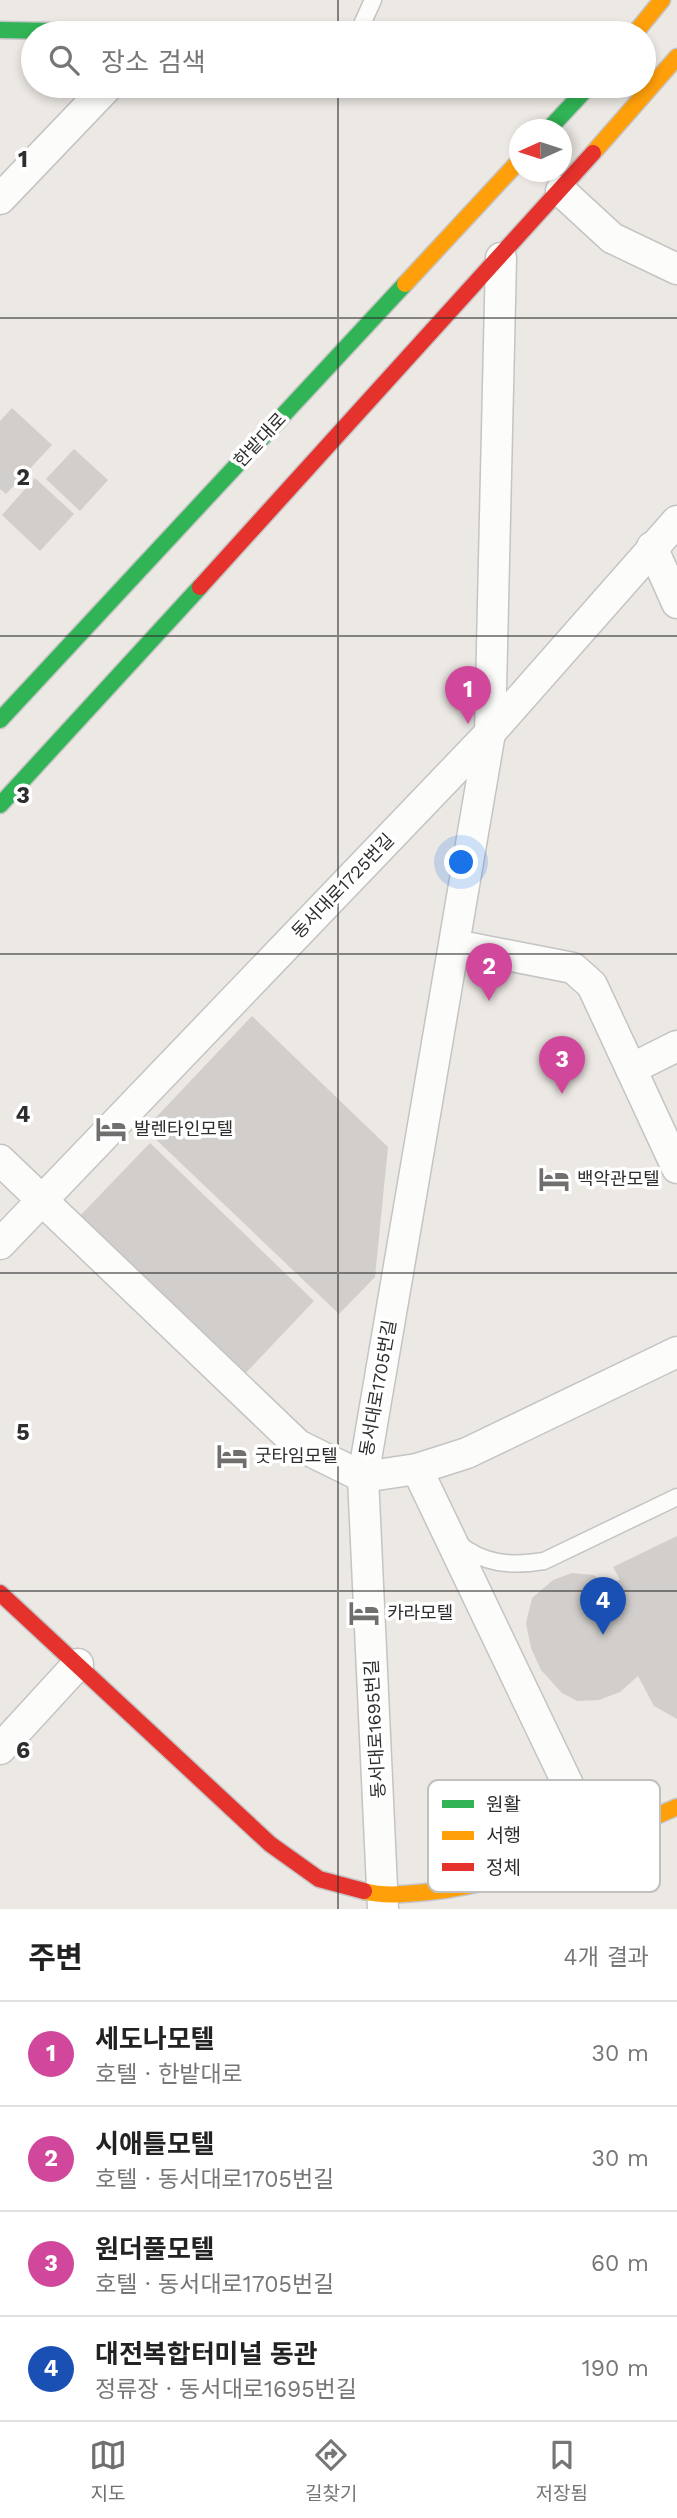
<!DOCTYPE html>
<html lang="ko">
<head>
<meta charset="utf-8">
<style>
  body { margin:0; font-family:"Work Sans","Noto Sans KR",sans-serif; background:#f6f6f6; color:#222 }
  .compass { position:absolute; left:509px; top:119px; width:63px; height:63px; border-radius:50%; background:#fff; box-shadow:0 4px 10px #0003; rotate:267deg }
  .you { position:absolute; left:462px; top:863px; width:24px; height:24px; margin:-18px; border:5px solid #fff; border-radius:50%; background:#1a73e8; box-shadow:0 0 0 10px #1a73e833 }
  .badge { display:grid; place-items:center; width:46px; height:46px; border-radius:50%; background:#706f6e; color:#fff; font-size:23px; font-weight:700 }
  .pin { position:absolute; translate:-50% -58px; filter:drop-shadow(0 2px 4px #0008) }
  .pin::after { content:''; position:absolute; top:37px; width:24px; height:21px; background:inherit; clip-path:polygon(0 0,100% 0,50% 100%) }
  .list { margin:0; padding:0; list-style:none }
  h2 { display:flex; justify-content:space-between; align-items:center; height:91px; margin:0; padding:0 28px; font-size:30px }
  h2 small { font-size:23px; font-weight:400; color:#767676 }
  .list li { display:grid; grid-template-columns:46px 1fr auto; gap:21px; align-items:center; box-sizing:border-box; height:105px; padding:0 28px; border-top:2px solid #e0e0e0 }
  .list b { display:block; font-size:26px; white-space:nowrap }
  .list p { margin:0; font-size:23px; white-space:nowrap; color:#767676 }
  .list em { font-size:23px; font-style:normal; color:#767676 }
  .icon { flex:none; width:38px; height:38px; fill:none; stroke:currentColor; stroke-width:2; stroke-linecap:round; stroke-linejoin:round }
  .map { position:relative; flex:none; width:677px; height:1909px; overflow:hidden }
  .search { position:absolute; background:#fff; box-shadow:0 4px 10px #0003; left:21px; right:21px; top:21px; height:77px; display:flex; align-items:center; gap:18px; box-sizing:border-box; padding:0 24px; border-radius:38px; color:#767676; font-size:26px }
  .sheet { height:511px; background:#fff }
  nav { display:flex; justify-content:space-around; align-items:center; box-sizing:border-box; height:98px; border-top:2px solid #e0e0e0; background:#fff; font-size:19px; color:#767676 }
  nav a { display:grid; justify-items:center; gap:4px }
  nav .on { color:#706f6e }
  .map>svg:first-child { display:block }
</style>
</head>
<body>
<div class="map">
<svg width="677" height="1909" viewBox="0 0 677 1909">
  <rect width="100%" height="100%" fill="#ece8e4"/>
  <g fill="#d1cecb">
    <polygon points="12,408 52,445 6,494 0,489 0,421"/>
    <polygon points="74,449 108,480 80,511 46,479"/>
    <polygon points="35,478 74,514 40,551 2,515"/>
    <polygon points="252,1016 388,1147 375,1277 339,1314 145,1129"/>
    <polygon points="150,1143 314,1301 240,1379 75,1221"/>
    <polygon points="677,1536 677,1719 654,1706 638,1676 620,1692 599,1700 577,1701 562,1693 541,1670 531,1648 526,1623 532,1598 553,1580 572,1573 593,1575 607,1583 620,1580 613,1567"/>
  </g>
  <g fill="none" stroke-linecap="round" stroke-linejoin="round">
    <g stroke="#c5c4c5" stroke-width="19">
      <g id="lane">
        <polyline points="358,33 373,0"/>
        <path d="M458,1543C484,1565 512,1566 544,1561L677,1497"/>
      </g>
    </g>
    <g stroke="#c5c4c5" stroke-width="33">
      <g id="street">
        <polyline points="561,191 612,238 677,269"/>
        <polyline points="0,199 108,86"/>
        <polyline points="652,547 677,603"/>
        <polyline points="455,945 573,968 592,985 677,1168"/>
        <polyline points="631,1069 677,1046"/>
        <polyline points="0,1160 298,1445 363,1477"/>
        <polyline points="0,1244 490,733 677,521"/>
        <polyline points="417,1469 596,1843"/>
        <polyline points="363,1477 417,1469 467,1453 677,1352"/>
        <polyline points="0,1749 78,1664"/>
        <polyline points="383,1909 363,1477 490,733 501,258"/>
      </g>
    </g>
    <g stroke="#c5c4c5" stroke-width="19">
      <g id="fast">
        <polyline points="0,30 160,33"/>
        <polyline points="548,130 589,86"/>
        <polyline points="0,720 405,284"/>
        <polyline points="0,805 200,587"/>
      </g>
    </g>
    <g stroke="#c5c4c5" stroke-width="19">
      <g id="slow">
        <polyline points="635,33 662,0"/>
        <polyline points="593,153 677,57"/>
        <polyline points="405,284 520,160"/>
        <path d="M364,1891C386,1897 405,1894 428,1892C518,1883 595,1842 677,1807"/>
      </g>
    </g>
    <g stroke="#c5c4c5" stroke-width="19">
      <g id="jam">
        <polyline points="200,587 593,153"/>
        <polyline points="0,1593 270,1844 319,1879 364,1891"/>
      </g>
    </g>
    <use href="#lane" stroke="#fcfcfb" stroke-width="16"/>
    <use href="#street" stroke="#fcfcfb" stroke-width="30"/>
    <use href="#fast" stroke="#30b455" stroke-width="16"/>
    <use href="#slow" stroke="#ff9f0a" stroke-width="16"/>
    <use href="#jam" stroke="#e5322d" stroke-width="16"/>
  </g>
  <path fill="none" stroke="#2e2e2e" stroke-width="2" stroke-opacity="0.55" d="M338,0V33M338,86V1909M0,318H677M0,636H677M0,954H677M0,1273H677M0,1591H677"/>
  <defs>
    <g id="hotel-bare" transform="scale(2.415)"><path d="M-6-4.5h1.5V1H6V5H4.5V3h-9V5H-6ZM-4 0a1.8 1.8 0 1 1 3.6 0ZM.5 0V-2.5h3Q6-2.5 6 0Z" fill="#706f6e" stroke="#fff" stroke-width="2.5" paint-order="stroke"/></g>
  </defs>
  <g fill-rule="evenodd">
    <use href="#hotel-bare" x="111" y="1129"/>
    <use href="#hotel-bare" x="554" y="1179"/>
    <use href="#hotel-bare" x="232" y="1456"/>
    <use href="#hotel-bare" x="364" y="1613"/>
  </g>
  <g text-anchor="middle" stroke-width="7" stroke-linejoin="round" paint-order="stroke">
    <g font-size="18" fill="#2e2e2e" stroke="#fff">
      <text transform="translate(260 440) rotate(-47)" y="6">한밭대로</text>
      <text transform="translate(343 886) rotate(-46)" y="6">동서대로1725번길</text>
      <text transform="translate(378 1388) rotate(-80)" y="6">동서대로1705번길</text>
      <text transform="translate(375 1729) rotate(-93)" y="6">동서대로1695번길</text>
    </g>
    <g font-size="18" fill="#2e2e2e" stroke="#fff" text-anchor="start">
      <text x="134" y="1135">발렌타인모텔</text>
      <text x="577" y="1185">백악관모텔</text>
      <text x="255" y="1462">굿타임모텔</text>
      <text x="387" y="1619">카라모텔</text>
    </g>
  </g>
  <rect x="428" y="1780" width="232" height="112" rx="10" fill="#fff" stroke="#c0c0c0" stroke-width="2"/>
  <rect x="442" y="1800" width="32" height="8" fill="#30b455"/>
  <rect x="442" y="1831" width="32" height="9" fill="#ff9f0a"/>
  <rect x="442" y="1863" width="32" height="8" fill="#e5322d"/>
  <g font-size="19" fill="#2e2e2e">
    <text x="486" y="1811">원활</text>
    <text x="486" y="1842">서행</text>
    <text x="486" y="1874">정체</text>
  </g>
  <g font-size="23" text-anchor="middle" font-weight="bold" fill="#2e2e2e" stroke="#fff" stroke-width="7" stroke-linejoin="round" paint-order="stroke">
    <text x="23" y="167">1</text>
    <text x="23" y="485">2</text>
    <text x="23" y="803">3</text>
    <text x="23" y="1122">4</text>
    <text x="23" y="1440">5</text>
    <text x="23" y="1758">6</text>
  </g>
</svg>
<svg class="compass" viewBox="-18 -18 36 36"><path d="M0-13l5 13h-10z" fill="#e53935"/><path d="M0 13l5-13h-10z" fill="#767676"/></svg>
<div class="you"></div>
<div class="pin badge" style="left:468px;top:724px;background:#d1479c">1</div>
<div class="pin badge" style="left:489px;top:1001px;background:#d1479c">2</div>
<div class="pin badge" style="left:562px;top:1094px;background:#d1479c">3</div>
<div class="pin badge" style="left:603px;top:1635px;background:#1a4fb4">4</div>
<div class="search"><svg class="icon" aria-label="search" viewBox="0 0 24 24"><circle cx="10" cy="10" r="6"/><path d="M15 15l6 6"/></svg>장소 검색</div>
</div>
<section class="sheet">
<h2>주변<small>4개 결과</small></h2>
<ul class="list">
<li><span class="badge" style="background:#d1479c">1</span><div><b>세도나모텔</b><p>호텔 · 한밭대로</p></div><em>30 m</em></li>
<li><span class="badge" style="background:#d1479c">2</span><div><b>시애틀모텔</b><p>호텔 · 동서대로1705번길</p></div><em>30 m</em></li>
<li><span class="badge" style="background:#d1479c">3</span><div><b>원더풀모텔</b><p>호텔 · 동서대로1705번길</p></div><em>60 m</em></li>
<li><span class="badge" style="background:#1a4fb4">4</span><div><b>대전복합터미널 동관</b><p>정류장 · 동서대로1695번길</p></div><em>190 m</em></li>
</ul>
</section>
<nav>
<a class="on"><svg class="icon" aria-label="map" viewBox="0 0 24 24"><path d="M3 6l6-2 6 2 6-2v14l-6 2-6-2-6 2zM9 4v14M15 6v14"/></svg>지도</a>
<a><svg class="icon" aria-label="directions" viewBox="0 0 24 24"><path d="M12 3l9 9-9 9-9-9zM9 14v-3h6M13 9l2 2-2 2"/></svg>길찾기</a>
<a><svg class="icon" aria-label="saved" viewBox="0 0 24 24"><path d="M7 4h10v16l-5-4-5 4z"/></svg>저장됨</a>
</nav>
</body>
</html>
